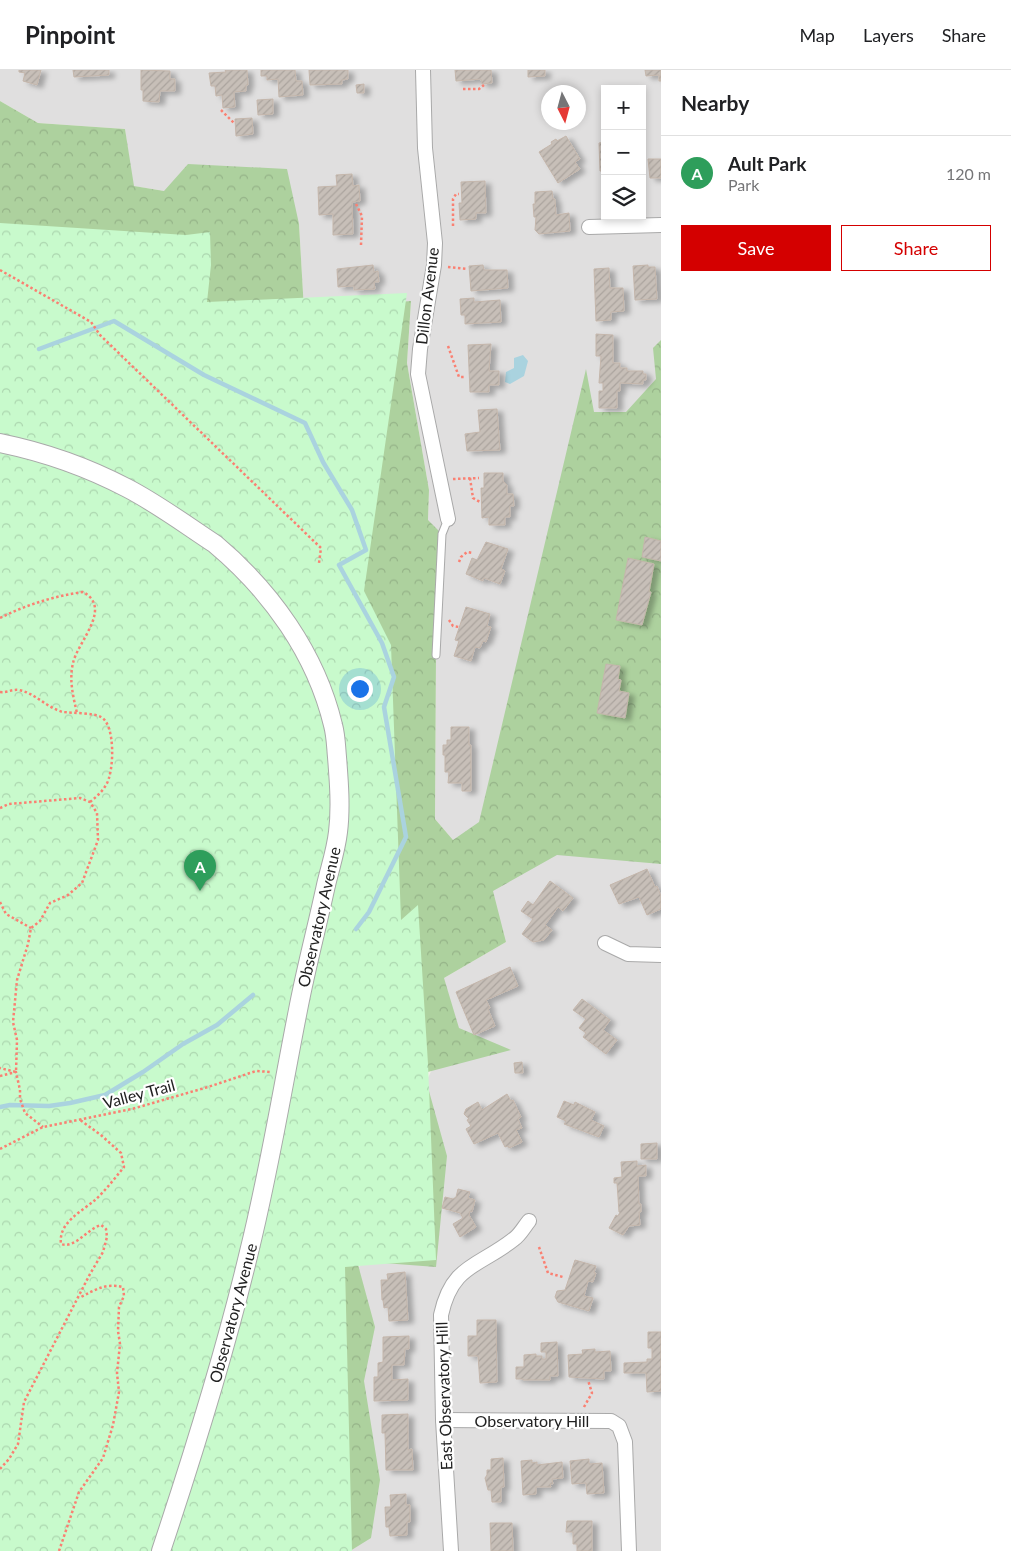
<!DOCTYPE html>
<html lang="en">
<head>
<meta charset="utf-8">
<style>
  body { margin:0; font-family:Lato,sans-serif; background:#f6f6f6; color:#202124 }
  .controls { position:absolute; right:15px; top:15px; display:grid; overflow:hidden; border-radius:0px; box-shadow:0 2px 8px #0003 }
  .controls button { width:45px; height:45px; display:grid; place-items:center; padding:0; border:0; border-bottom:1px solid #e0e0e0; background:#fff; color:#202124; font:25px sans-serif }
  .compass { position:absolute; left:541px; top:15px; width:45px; height:45px; border-radius:50%; background:#fff; box-shadow:0 2px 8px #0003; rotate:174deg }
  .you { position:absolute; left:359px; top:618px; width:18px; height:18px; margin:-12px; border:4px solid #fff; border-radius:50%; background:#1a73e8; box-shadow:0 0 0 8px #1a73e833 }
  .badge { display:grid; place-items:center; width:32px; height:32px; border-radius:50%; background:#d40000; color:#fff; font-size:16px; font-weight:700 }
  .pin { position:absolute; translate:-50% -41px; filter:drop-shadow(0 1px 2px #0008) }
  .pin::after { content:''; position:absolute; top:26px; width:18px; height:15px; background:inherit; clip-path:polygon(0 0,100% 0,50% 100%) }
  .list { margin:0; padding:0; list-style:none }
  h2 { display:flex; justify-content:space-between; align-items:center; height:65px; margin:0; padding:0 20px; font-size:21px }
  h2 small { font-size:16px; font-weight:400; color:#757577 }
  .list li { display:grid; grid-template-columns:32px 1fr auto; gap:15px; align-items:center; box-sizing:border-box; height:75px; padding:0 20px; border-top:1px solid #e0e0e0 }
  .list b { display:block; font-size:19px; white-space:nowrap }
  .list p { margin:0; font-size:16px; white-space:nowrap; color:#757577 }
  .list em { font-size:16px; font-style:normal; color:#757577 }
  .actions { display:flex; gap:10px; padding:15px 20px }
  .actions a { flex:1; padding:11px 0; border:1px solid #d40000; border-radius:0px; text-align:center; font-size:18px; color:#d40000 }
  .actions .main { background:#d40000; color:#fff }
  .icon { flex:none; width:28px; height:28px; fill:none; stroke:currentColor; stroke-width:2; stroke-linecap:round; stroke-linejoin:round }
  .map { position:relative; flex:none; width:661px; height:1481px; overflow:hidden }
  header { display:flex; align-items:center; gap:30px; box-sizing:border-box; height:70px; padding:0 25px; background:#fff; border-bottom:1px solid #e0e0e0 }
  header strong { font-size:24px }
  nav { display:flex; gap:28px; margin-inline-start:auto; font-size:18px }
  main { display:flex }
  aside { flex:1; background:#fff }
  .map>svg:first-child { display:block }
</style>
</head>
<body>
<header>
<strong>Pinpoint</strong>
<nav><a>Map</a><a>Layers</a><a>Share</a></nav>
</header>
<main>
<div class="map">
<svg width="661" height="1481" viewBox="0 0 661 1481">
  <defs>
    <pattern id="forest-crowns" width="20" height="18" patternUnits="userSpaceOnUse" patternTransform="scale(1.25)"><rect width="20" height="18" fill="#add19e"/><path d="M2 6a3 3 0 1 1 6 0M12 15a3 3 0 1 1 6 0" fill="none" stroke="#95b388"/></pattern>
    <pattern id="park-crowns" width="20" height="18" patternUnits="userSpaceOnUse" patternTransform="scale(1.25)"><rect width="20" height="18" fill="#c8facc"/><path d="M2 6a3 3 0 1 1 6 0M12 15a3 3 0 1 1 6 0" fill="none" stroke="#acd6af"/></pattern>
    <pattern id="building-hatch" width="6" height="6" patternUnits="userSpaceOnUse" patternTransform="scale(1.25)"><rect width="6" height="6" fill="#c7bfb8"/><path d="M-1 1l2-2M0 6l6-6M5 7l2-2" fill="none" stroke="#aba49e"/></pattern>
    <filter id="shadow"><feDropShadow dx="5.5" dy="3" stdDeviation="2.5" flood-color="#0004"/></filter>
  </defs>
  <rect width="100%" height="100%" fill="#f2efe9"/>
  <path fill="#e0dfdf" fill-rule="evenodd" d="M0,0H661V1481H350L352,1214L367,1179L410,1046L443,976L444,908L506,872L453,770L435,749L436,585L428,450L429,420L407,293L411,232L304,240L299,154L164,121L133,116L125,59L38,53L0,31ZM605,19H642V146H605ZM548,22H578V52H548Z"/>
  <polygon fill="url(#forest-crowns)" points="0,31 38,53 125,59 134,116 164,121 188,94 287,99 299,154 304,240 411,231 407,293 429,420 428,450 442,464 436,585 435,749 453,770 479,752 586,299 594,342 626,342 656,309 653,278 661,270 661,794 557,785 493,821 506,872 444,908 459,958 511,980 424,1003 447,1086 436,1197 357,1191 375,1257 364,1311 380,1410 371,1468 350,1481 0,354"/>
  <polygon fill="url(#park-crowns)" points="0,153 186,165 210,162 211,195 207,232 407,223 364,521 391,575 401,850 418,835 428,994 436,1190 345,1197 352,1481 0,1481"/>
  <polygon fill="#aad3df" points="523,285 528,291 524,306 510,314 505,312 506,302 514,298 514,288"/>
  <g fill="none" stroke-linecap="round" stroke-linejoin="round">
    <g stroke="#aad3df" stroke-width="4.5">
      <polyline points="39,279 114,251 204,305 305,353 323,392 352,440 366,480 339,495 382,573 394,607 384,637 406,767 369,842 356,859"/>
      <polyline points="0,1037 10,1035 49,1036 70,1033 105,1025 143,1002 183,974 217,955 253,925"/>
    </g>
  </g>
  <g fill="url(#building-hatch)" stroke="#c4b6ab" filter="url(#shadow)">
    <polygon points="19,0 41,0 37,15 23,11 25,3 19,2"/>
    <polygon points="73,0 109,0 109,5 74,7"/>
    <polygon points="141,0 170,1 170,9 175,9 175,21 160,21 159,32 143,31 143,20 141,20"/>
    <polygon points="225,0 247,0 248,15 246,15 246,21 234,22 235,37 223,38 222,25 216,26 215,16 211,16 209,3 226,2"/>
    <polygon points="261,0 295,0 296,11 302,11 303,25 279,27 278,9 267,10 267,6 261,6"/>
    <polygon points="309,0 348,0 348,9 342,10 342,14 310,15"/>
    <polygon points="455,0 491,0 492,13 482,14 481,9 456,11"/>
    <polygon points="528,0 545,0 545,6 528,7"/>
    <polygon points="645,0 661,0 661,11 659,11 659,5 646,6"/>
    <polygon points="364,14 364,23 357,23 356,15"/>
    <polygon points="273,29 273,44 258,45 257,30"/>
    <polygon points="252,48 253,64 236,66 235,49"/>
    <polygon points="566,66 580,89 575,92 580,99 558,113 539,82 552,74 551,72 556,69 557,71"/>
    <polygon points="605,72 605,101 600,101 599,73"/>
    <polygon points="648,89 661,89 661,108 650,108"/>
    <polygon points="352,104 353,116 359,115 360,131 352,132 353,164 333,165 333,144 319,145 318,117 337,116 336,105"/>
    <polygon points="485,111 486,143 476,143 476,149 460,150 459,133 462,133 461,112"/>
    <polygon points="552,121 553,129 555,129 556,145 569,143 570,161 539,164 535,160 536,147 534,147 533,134 535,134 535,122"/>
    <polygon points="373,195 374,202 378,201 379,212 374,212 375,219 354,220 354,216 338,217 337,199"/>
    <polygon points="483,195 484,200 507,200 508,218 471,221 469,196"/>
    <polygon points="648,195 648,197 655,197 657,229 635,230 633,196"/>
    <polygon points="609,198 610,218 623,218 624,241 611,242 611,250 596,251 594,199"/>
    <polygon points="474,228 474,232 500,230 501,252 465,254 465,245 461,245 460,229"/>
    <polygon points="596,264 613,265 613,293 620,293 620,298 627,298 627,301 643,301 643,304 646,304 646,310 643,310 643,314 620,313 620,321 617,321 617,338 599,338 599,321 603,321 603,313 599,313 601,286 596,286"/>
    <polygon points="491,274 489,301 499,301 499,315 489,315 489,322 470,322 468,275"/>
    <polygon points="497,339 500,380 467,381 465,364 480,362 478,340"/>
    <polygon points="484,403 503,403 503,411 507,415 507,424 513,424 514,436 510,436 510,447 505,447 505,455 489,455 489,447 482,448 481,418 484,418"/>
    <polygon points="645,467 661,471 661,491 642,487"/>
    <polygon points="486,472 508,479 501,499 505,501 500,514 484,508 483,511 466,504 472,488 477,490"/>
    <polygon points="628,488 654,494 649,522 651,522 642,555 616,550"/>
    <polygon points="466,537 490,544 487,556 491,557 486,572 483,571 480,578 475,577 471,591 454,586 459,571 455,570"/>
    <polygon points="606,594 620,596 618,609 621,610 619,621 629,623 625,648 597,643"/>
    <polygon points="451,657 469,657 469,675 471,675 471,721 462,721 462,713 448,713 449,702 445,702 445,685 443,685 443,675 447,675 447,670 451,670"/>
    <polygon points="647,799 655,817 657,816 661,826 661,839 647,845 639,827 619,834 610,815"/>
    <polygon points="550,811 573,828 563,841 558,837 545,855 552,860 544,870 533,872 522,864 533,849 521,841 528,831 533,835"/>
    <polygon points="510,897 518,916 486,930 490,938 488,939 495,956 474,965 456,922"/>
    <polygon points="582,929 610,950 603,960 617,970 606,984 583,967 586,963 579,958 586,949 573,940"/>
    <polygon points="522,992 523,1003 515,1003 514,993"/>
    <polygon points="507,1024 511,1031 513,1030 521,1047 518,1049 522,1058 516,1060 522,1072 509,1078 508,1076 505,1077 498,1063 474,1074 466,1059 471,1056 467,1050 469,1049 464,1044 466,1039 478,1032 482,1040"/>
    <polygon points="564,1031 574,1035 575,1032 595,1042 591,1050 604,1056 599,1067 564,1054 566,1051 557,1047"/>
    <polygon points="657,1073 657,1089 641,1089 641,1074"/>
    <polygon points="637,1091 637,1096 646,1095 646,1106 638,1106 639,1134 641,1134 641,1142 639,1142 640,1155 629,1156 623,1165 609,1158 616,1145 618,1146 620,1142 619,1142 617,1113 614,1113 614,1108 622,1107 621,1092"/>
    <polygon points="458,1119 470,1122 468,1128 475,1130 472,1142 470,1141 469,1145 476,1157 460,1167 453,1154 463,1148 460,1143 442,1138 445,1127 453,1129 456,1127"/>
    <polygon points="575,1190 596,1196 594,1203 596,1203 593,1212 588,1211 584,1226 593,1228 589,1241 558,1232 555,1227 557,1221 565,1220"/>
    <polygon points="405,1202 408,1250 389,1251 388,1237 384,1238 383,1230 382,1230 381,1210 388,1210 387,1204"/>
    <polygon points="477,1250 496,1250 497,1312 480,1313 478,1286 468,1286 468,1266 477,1266"/>
    <polygon points="648,1262 661,1262 661,1321 647,1322 646,1303 624,1303 624,1293 647,1292 647,1289 652,1289 652,1278 648,1278"/>
    <polygon points="409,1266 409,1279 405,1279 404,1295 392,1295 392,1310 408,1309 408,1330 374,1331 374,1307 378,1307 378,1293 383,1292 383,1267"/>
    <polygon points="557,1272 558,1306 550,1306 550,1310 523,1310 523,1309 516,1309 516,1297 524,1297 524,1285 536,1284 536,1286 542,1286 542,1289 546,1289 546,1282 541,1282 541,1273"/>
    <polygon points="595,1279 595,1282 610,1281 611,1301 604,1301 604,1309 569,1307 568,1285 583,1284 582,1280"/>
    <polygon points="408,1344 408,1380 412,1379 413,1400 386,1400 385,1363 382,1363 382,1345"/>
    <polygon points="503,1388 504,1417 501,1417 501,1432 492,1432 491,1420 488,1420 485,1408 487,1405 487,1400 491,1400 491,1389"/>
    <polygon points="589,1389 589,1394 602,1393 604,1423 587,1424 586,1413 572,1414 570,1391"/>
    <polygon points="532,1390 532,1393 537,1392 537,1395 562,1392 563,1408 552,1409 553,1414 550,1414 551,1417 536,1417 536,1424 523,1425 521,1391"/>
    <polygon points="406,1424 406,1435 410,1435 410,1452 407,1452 407,1465 390,1466 389,1457 386,1457 385,1437 391,1437 390,1425"/>
    <polygon points="567,1451 592,1451 592,1481 577,1481 577,1474 573,1474 573,1462 566,1462"/>
    <polygon points="490,1453 512,1453 513,1481 491,1481"/>
  </g>
  <g fill="none" stroke-linecap="round" stroke-linejoin="round">
    <g stroke="#a9a9a9" stroke-width="9">
      <polyline id="service" points="436,585 442,464 448,449"/>
    </g>
    <g stroke="#a9a9a9" stroke-width="16">
      <g id="minor">
        <polyline points="423,0 425,78 435,173 434,195 420,279 418,304 448,449"/>
        <polyline points="589,157 661,155"/>
        <polyline points="605,873 628,884 661,885"/>
        <polyline points="443,1350 611,1351 619,1356 625,1372 629,1481"/>
        <path d="M451,1481L443,1350L441,1245C452,1194 479,1197 514,1169C520,1165 524,1157 529,1151"/>
      </g>
    </g>
    <g stroke="#a9a9a9" stroke-width="20">
      <path id="tertiary" d="M0,373C44,382 87,397 127,418C158,434 186,455 215,474C271,521 316,584 333,655C336,666 336,677 337,687C339,712 341,738 338,762C336,780 330,798 326,815C317,857 306,898 298,940C282,1021 269,1102 249,1182C225,1283 194,1382 161,1481"/>
    </g>
    <g stroke="#fa8072" stroke-width="2.5" stroke-dasharray="2.5 2.5" stroke-linecap="butt">
      <polyline points="463,19 479,19 484,15"/>
      <polyline points="221,40 235,54"/>
      <polyline points="356,134 362,146 361,175"/>
      <polyline points="453,156 453,129 456,124 459,124"/>
      <polyline points="448,197 467,199"/>
      <polyline points="0,200 91,252 100,265 321,478 319,493"/>
      <polyline points="448,276 459,307 464,307"/>
      <polyline points="470,408 473,428 480,432"/>
      <polyline points="453,409 479,408"/>
      <polyline points="459,492 461,487 467,482 473,483"/>
      <path d="M0,548C26,535 54,526 83,522C113,538 78,571 73,593C69,610 73,626 77,643"/>
      <polyline points="449,550 453,556 459,557"/>
      <path d="M0,622C7,623 12,619 19,620C35,623 47,638 63,642C72,643 94,643 101,647C116,655 114,703 106,715C102,722 96,727 90,732"/>
      <polyline points="0,738 9,734 80,728 90,732 97,743 98,770 82,813 68,825 50,833 40,851 31,858 28,874 17,910 13,952 17,970 16,1002 0,998"/>
      <polyline points="0,832 6,844 31,858"/>
      <polyline points="0,1006 16,1002 20,1020 20,1029 25,1043 43,1057"/>
      <polyline points="0,1079 43,1057 132,1039 208,1017 256,1001 270,1002"/>
      <polyline points="539,1177 548,1203 563,1207"/>
      <polyline points="584,1337 592,1323 588,1310"/>
      <path d="M0,1399L9,1389L18,1374L24,1332L90,1204L103,1182L107,1167L106,1159L101,1155C87,1159 75,1179 61,1174C58,1153 81,1142 95,1130C106,1120 115,1108 124,1097L121,1083L102,1066L79,1049"/>
      <path d="M59,1481L79,1422L103,1388L113,1355L119,1322L117,1303L120,1274L118,1261L119,1237L124,1226L123,1217C104,1213 95,1220 79,1228"/>
    </g>
    <use href="#service" stroke="#fff" stroke-width="7"/>
    <use href="#minor" stroke="#fff" stroke-width="14"/>
    <use href="#tertiary" stroke="#fff" stroke-width="18"/>
  </g>
  <g text-anchor="middle" stroke-width="4.5" stroke-linejoin="round" paint-order="stroke">
    <g font-size="16" fill="#222" stroke="#fff">
      <text transform="translate(427 226) rotate(-83)" y="6">Dillon Avenue</text>
      <text transform="translate(319 847) rotate(-77)" y="6">Observatory Avenue</text>
      <text transform="translate(139 1024) rotate(-15)" y="6">Valley Trail</text>
      <text transform="translate(233 1243) rotate(-75)" y="6">Observatory Avenue</text>
      <text transform="translate(444 1326) rotate(-92)" y="6">East Observatory Hill</text>
      <text x="532" y="1357">Observatory Hill</text>
    </g>
  </g>
</svg>
<div class="controls">
<button>+</button>
<button>−</button>
<button><svg class="icon" aria-label="layers" viewBox="0 0 24 24"><path d="M12 4l9 5-9 5-9-5zM3 14l9 5 9-5"/></svg></button>
</div>
<svg class="compass" viewBox="-18 -18 36 36"><path d="M0-13l5 13h-10z" fill="#e53935"/><path d="M0 13l5-13h-10z" fill="#757577"/></svg>
<div class="you"></div>
<div class="pin badge" style="left:200px;top:821px;background:#2e9e5b">A</div>
</div>
<aside>
<h2>Nearby<small></small></h2>
<ul class="list">
<li><span class="badge" style="background:#2e9e5b">A</span><div><b>Ault Park</b><p>Park</p></div><em>120 m</em></li>
</ul>
<div class="actions"><a class="main">Save</a><a>Share</a></div>
</aside>
</main>
</body>
</html>
